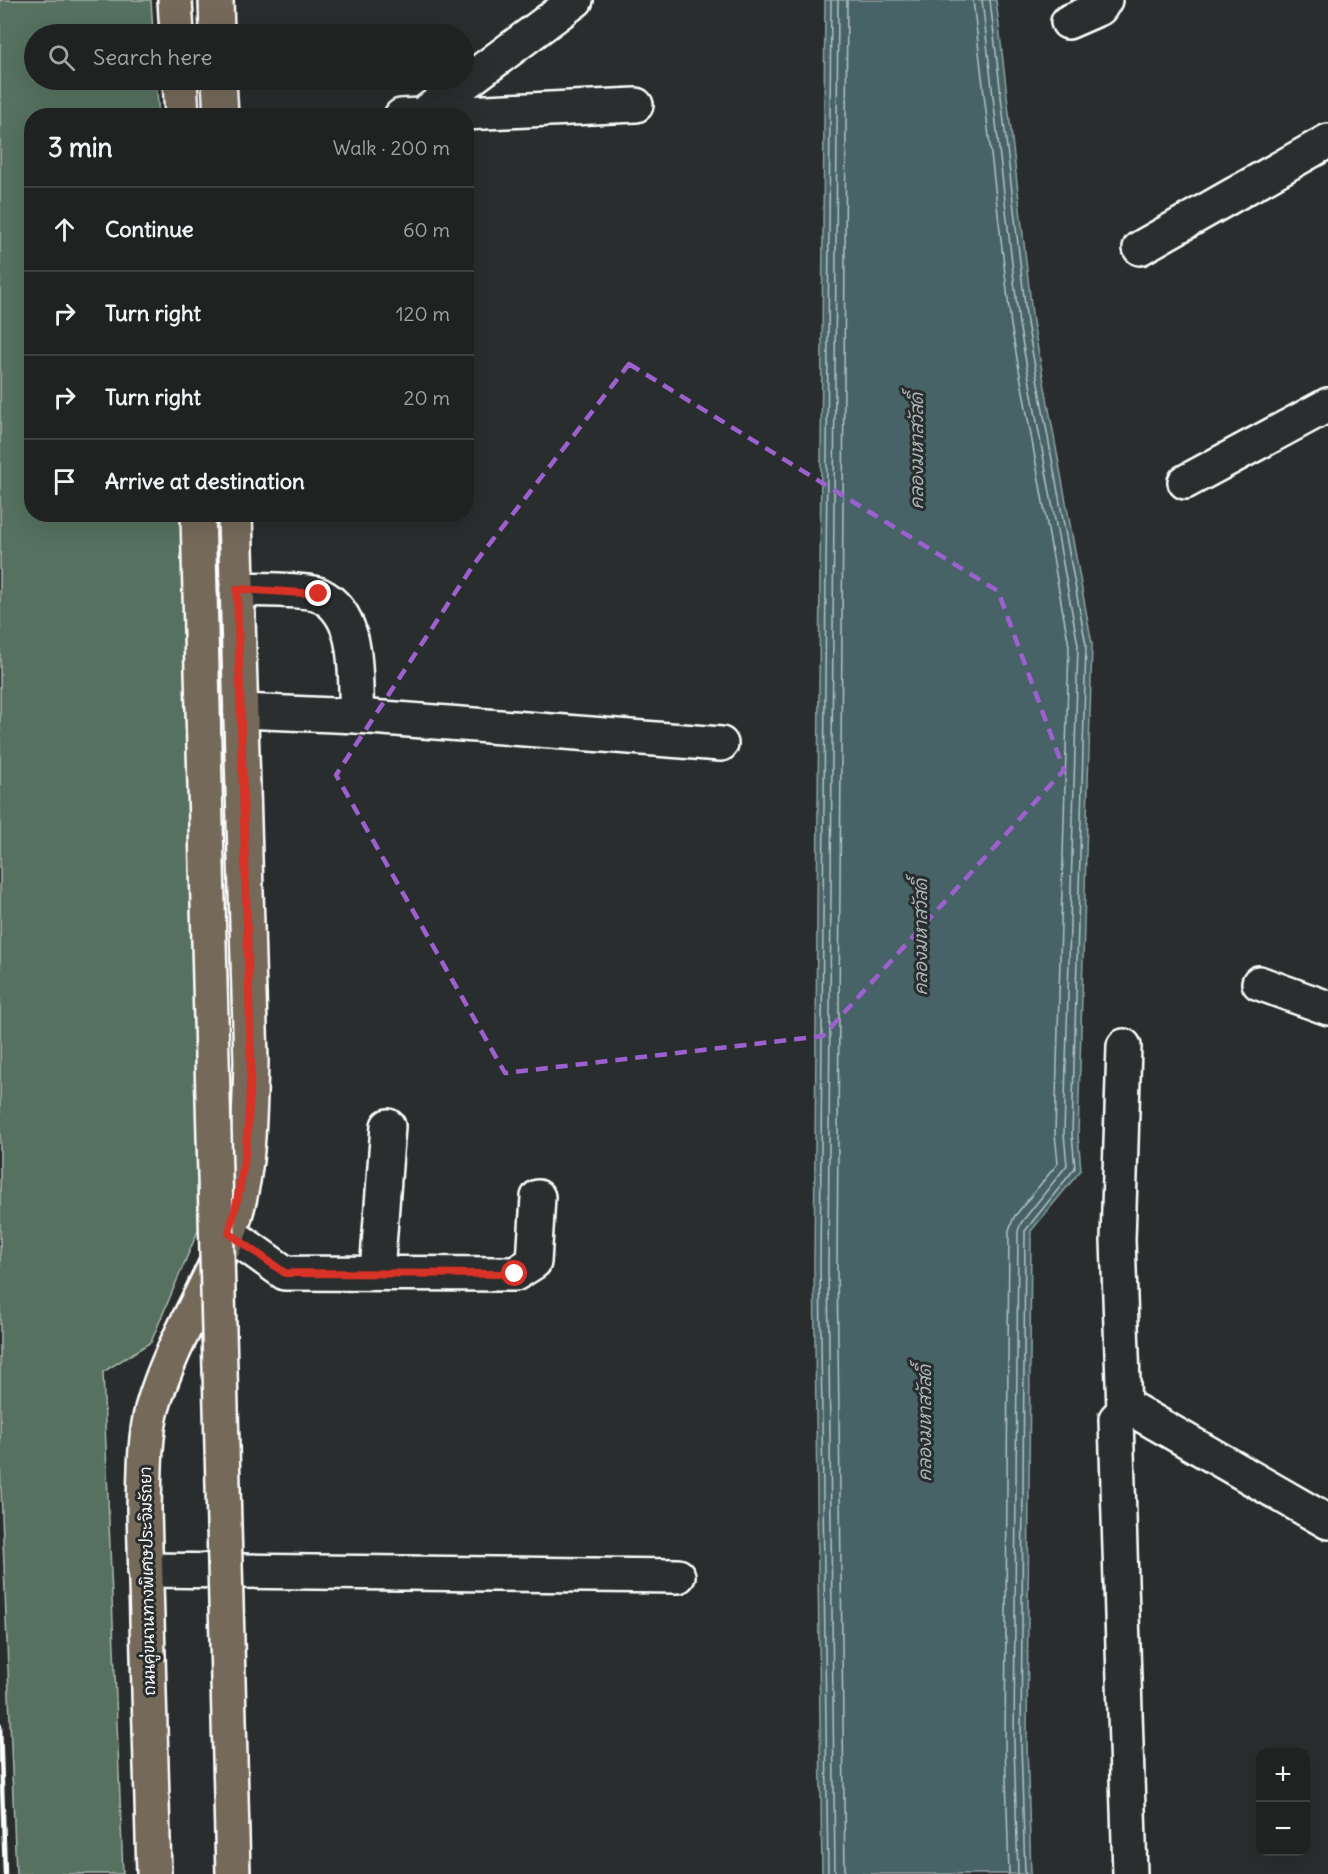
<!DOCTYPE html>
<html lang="en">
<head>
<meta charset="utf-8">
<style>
  body { margin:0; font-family:Delius,"Playpen Sans Thai",sans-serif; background:#282a2a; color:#f1f3f6 }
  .controls { position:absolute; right:18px; bottom:18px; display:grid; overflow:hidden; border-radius:12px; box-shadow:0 6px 24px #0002 }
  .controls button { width:54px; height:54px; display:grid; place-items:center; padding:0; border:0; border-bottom:2px solid #3d3f40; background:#202222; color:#f1f3f6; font:30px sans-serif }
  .stop { position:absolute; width:18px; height:18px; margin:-14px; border:4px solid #d93025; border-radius:50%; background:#fff }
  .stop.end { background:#d93025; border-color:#fff; box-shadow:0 2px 6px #0008 }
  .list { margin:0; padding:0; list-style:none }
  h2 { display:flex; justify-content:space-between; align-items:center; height:78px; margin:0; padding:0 24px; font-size:26px }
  h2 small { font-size:20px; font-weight:400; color:#a2a4a5 }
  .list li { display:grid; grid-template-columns:39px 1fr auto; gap:18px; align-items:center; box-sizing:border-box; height:84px; padding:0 24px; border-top:2px solid #3d3f40 }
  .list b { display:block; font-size:22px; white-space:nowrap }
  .list em { font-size:20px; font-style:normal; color:#a2a4a5 }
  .icon { flex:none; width:33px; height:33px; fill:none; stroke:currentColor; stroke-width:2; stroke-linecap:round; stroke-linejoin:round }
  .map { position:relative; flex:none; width:1328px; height:1874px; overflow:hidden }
  .search { position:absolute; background:#202222; box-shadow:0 6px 24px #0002; left:24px; top:24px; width:450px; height:66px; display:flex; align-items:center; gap:15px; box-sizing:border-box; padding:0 21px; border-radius:33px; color:#a2a4a5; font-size:22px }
  .panel { position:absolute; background:#202222; box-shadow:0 6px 24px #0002; left:24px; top:108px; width:450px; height:414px; border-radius:24px }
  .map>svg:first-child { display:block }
</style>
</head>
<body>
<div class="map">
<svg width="1328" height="1874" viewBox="0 0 1328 1874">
  <rect width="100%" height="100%" fill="#2a2d2e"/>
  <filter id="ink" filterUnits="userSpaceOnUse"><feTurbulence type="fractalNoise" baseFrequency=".0167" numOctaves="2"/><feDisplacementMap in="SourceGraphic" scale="12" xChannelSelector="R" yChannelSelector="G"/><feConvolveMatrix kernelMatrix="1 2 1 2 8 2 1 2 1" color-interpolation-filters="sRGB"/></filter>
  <g filter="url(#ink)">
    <polygon fill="#567160" stroke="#aab8b0" stroke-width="1.5" points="0,0 151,0 153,34 34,34 34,80 156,80 159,115 32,116 32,514 185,515 227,1162 151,1342 103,1372 123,1874 16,1874 0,1463"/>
    <polygon fill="#466468" stroke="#90a2a4" stroke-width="1.5" points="825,0 996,0 1033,322 1092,644 1078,1135 1081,1170 1031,1231 1027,1744 1031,1874 822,1874 814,1265"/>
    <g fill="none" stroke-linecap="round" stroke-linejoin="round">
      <g stroke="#b5c1c3" stroke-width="1.5">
        <polyline points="973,0 1011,325 1069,646 1055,1134 1058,1163 1014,1217 1009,1230 1005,1744 1009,1874"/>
        <polyline points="982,0 1019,324 1078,645 1064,1134 1067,1165 1021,1223 1018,1231 1014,1744 1018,1874"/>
        <polyline points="990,0 1027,323 1086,645 1072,1135 1075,1168 1025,1231 1021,1744 1025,1874"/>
        <polyline points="828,1874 820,1265 831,0"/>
        <polyline points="835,1874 828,1265 838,0"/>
        <polyline points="845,1874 837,1265 847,0"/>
      </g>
      <g stroke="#fff" stroke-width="38">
        <g id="minor">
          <polyline points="1068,22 1100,8 1105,0"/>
          <polyline points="425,113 576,0"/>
          <polyline points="401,116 636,105"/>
          <polyline points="1140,248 1328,141"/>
          <polyline points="1185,482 1328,405"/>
          <path d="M237,589C254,590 308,589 320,595C362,616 354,677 357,716"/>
          <polyline points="241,711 357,716 721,744"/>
          <polyline points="1259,983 1328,1008"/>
          <polyline points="1124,1046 1118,1240 1124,1411"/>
          <polyline points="229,1233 285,1273 515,1274 534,1262 538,1197"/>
          <polyline points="377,1272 388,1126"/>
          <polyline points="145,1570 678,1576"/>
          <polyline points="1130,1874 1116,1419 1124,1411 1135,1411 1328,1522"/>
        </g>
      </g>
      <g stroke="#fff" stroke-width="38">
        <g id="major">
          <polyline points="216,0 217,34"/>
          <polyline points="219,80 221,116"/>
          <path d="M154,1874L144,1509C145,1476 144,1441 152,1409C170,1345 206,1293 229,1234C250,1179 249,1120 251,1062L235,514"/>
        </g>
      </g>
      <g stroke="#fff" stroke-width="38">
        <g id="highway">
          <polyline points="175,0 177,34"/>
          <polyline points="180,80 182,116"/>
        </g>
      </g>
      <use href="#minor" stroke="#2a2d2e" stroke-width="33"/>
      <use href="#major" stroke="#746a5a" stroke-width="33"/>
      <use href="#highway" stroke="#746a5a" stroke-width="33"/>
      <polyline stroke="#fff" stroke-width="4.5" points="0,1725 5,1874"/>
      <g stroke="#fff" stroke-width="38" stroke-linecap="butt">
        <polyline id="highway-bridge" points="198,514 233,1874"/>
      </g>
      <use href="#highway-bridge" stroke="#746a5a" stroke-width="33"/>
    </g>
  </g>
  <g fill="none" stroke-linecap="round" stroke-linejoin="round" filter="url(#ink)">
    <path stroke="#d93025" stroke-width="8" d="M319,594L237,589L251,1062C249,1125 246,1173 229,1233L285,1273L515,1274"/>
  </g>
  <path fill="none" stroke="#9c61cf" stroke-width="4.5" stroke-dasharray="12 8" stroke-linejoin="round" d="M629,364L998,591L1064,770L823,1036L505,1073L336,775L474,564Z"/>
  <g text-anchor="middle" stroke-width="6" stroke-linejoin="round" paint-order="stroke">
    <g font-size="16" fill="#fff" stroke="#2a2d2e">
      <text transform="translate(147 1581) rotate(-91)" y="6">ถนนคู่ขนานทางพิเศษประจิมรัถยา</text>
    </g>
    <g font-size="18" font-style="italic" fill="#acb9bb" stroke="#2a2d2e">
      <text transform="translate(917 451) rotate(-90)" y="6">คลองมหาสวัสดิ์</text>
      <text transform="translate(921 937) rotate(-90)" y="6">คลองมหาสวัสดิ์</text>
      <text transform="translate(925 1423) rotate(-90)" y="6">คลองมหาสวัสดิ์</text>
    </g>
  </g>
</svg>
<div class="controls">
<button>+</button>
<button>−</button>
</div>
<div class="stop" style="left:515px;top:1274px"></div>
<div class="stop end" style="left:319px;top:594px"></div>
<div class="search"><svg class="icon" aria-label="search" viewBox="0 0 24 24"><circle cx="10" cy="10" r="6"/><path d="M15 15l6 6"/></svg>Search here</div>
<section class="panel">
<h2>3 min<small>Walk · 200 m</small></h2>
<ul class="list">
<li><svg class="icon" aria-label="ahead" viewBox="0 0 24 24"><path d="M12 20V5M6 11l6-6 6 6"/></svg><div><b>Continue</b></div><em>60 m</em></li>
<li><svg class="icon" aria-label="right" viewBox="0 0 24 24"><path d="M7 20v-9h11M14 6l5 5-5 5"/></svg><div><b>Turn right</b></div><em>120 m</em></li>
<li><svg class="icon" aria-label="right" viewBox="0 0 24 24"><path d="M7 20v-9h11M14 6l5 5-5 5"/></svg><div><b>Turn right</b></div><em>20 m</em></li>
<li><svg class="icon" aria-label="arrive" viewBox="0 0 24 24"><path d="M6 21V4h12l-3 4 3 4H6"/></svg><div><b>Arrive at destination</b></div></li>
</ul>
</section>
</div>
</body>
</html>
